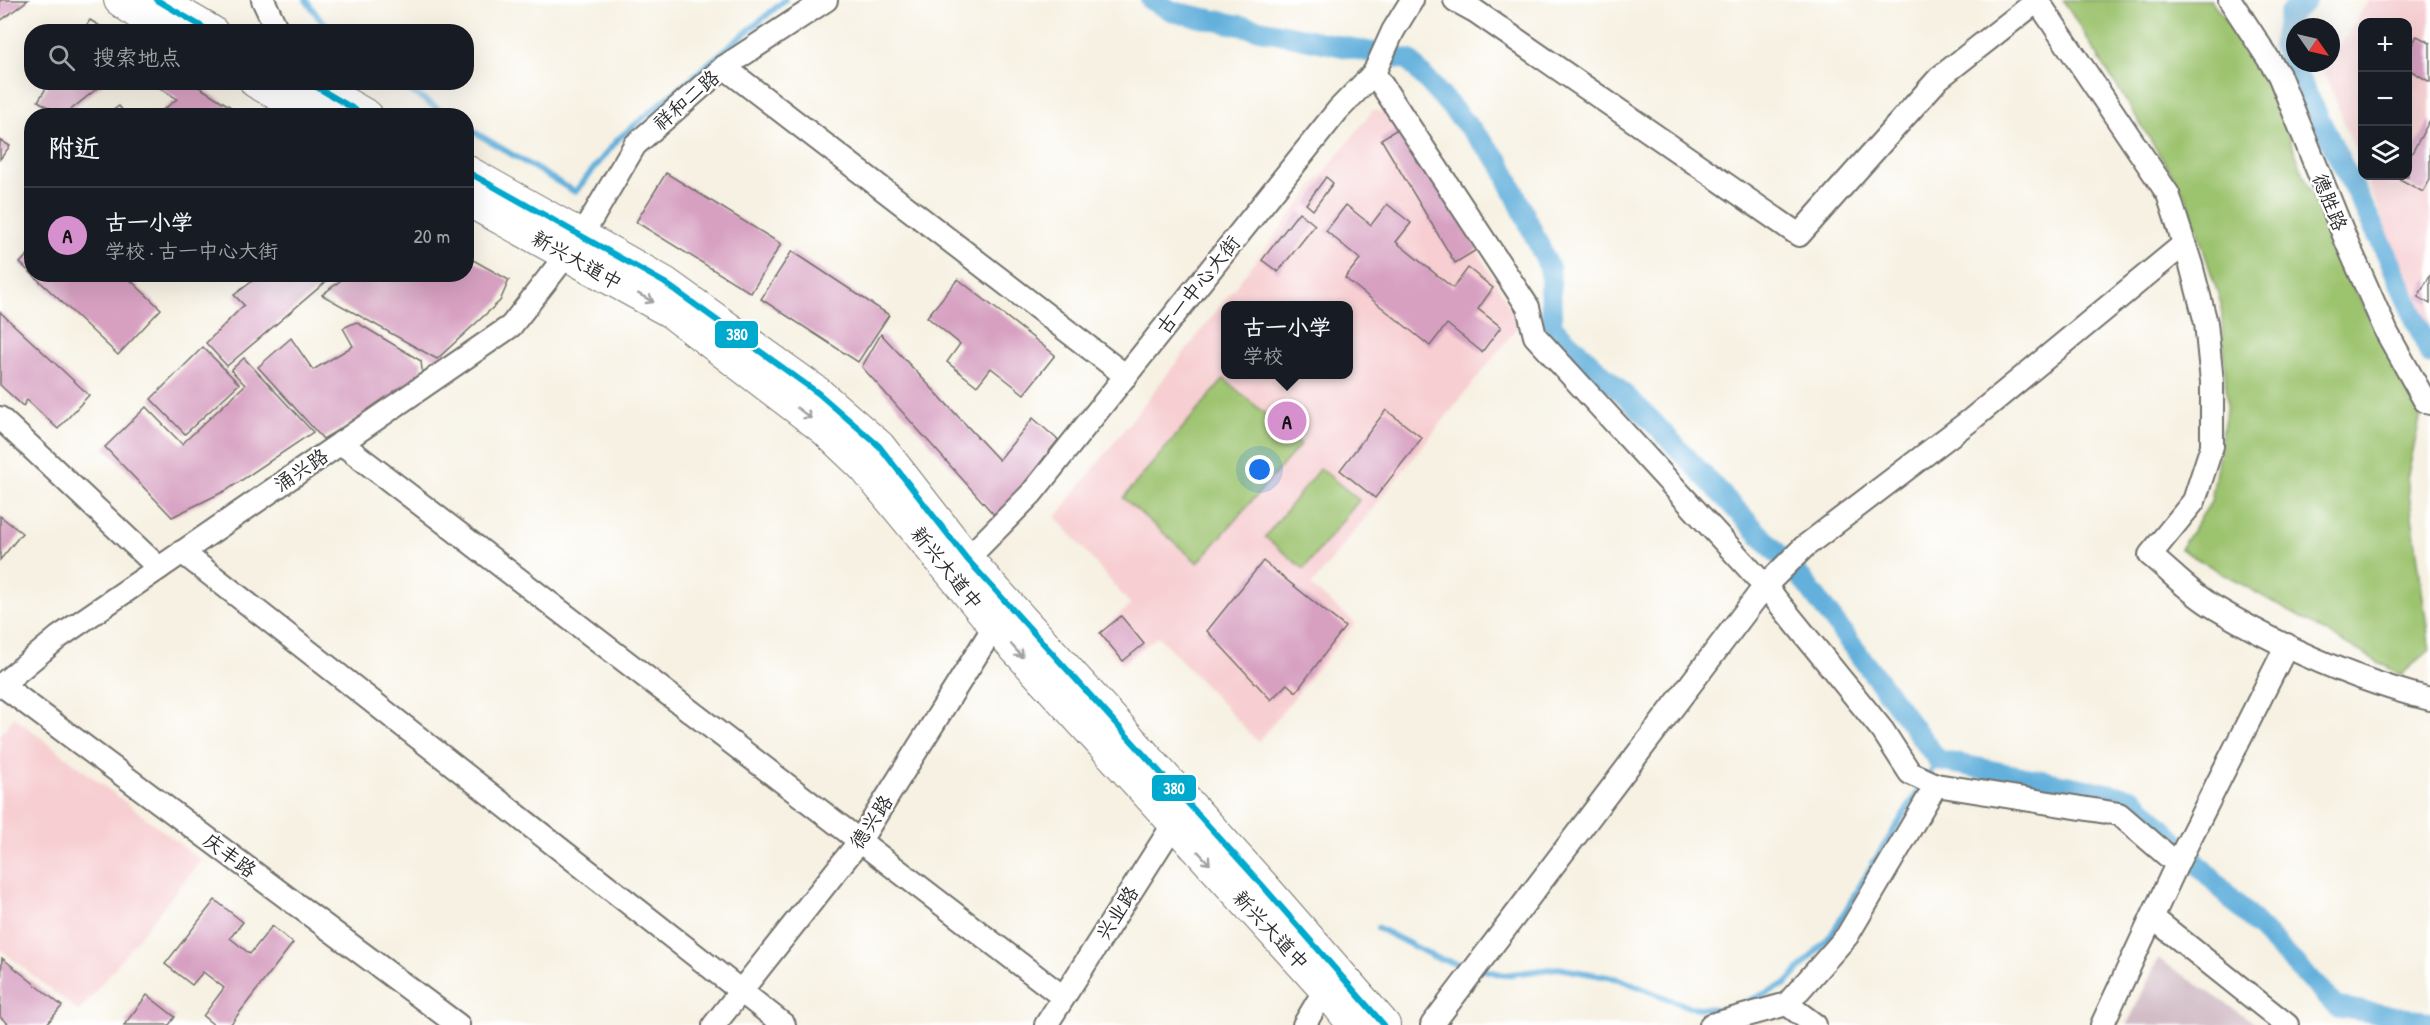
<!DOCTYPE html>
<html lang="zh">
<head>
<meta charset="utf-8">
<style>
  body { margin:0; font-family:"Patrick Hand","LXGW WenKai TC",sans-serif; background:#20242c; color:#f1f3f6 }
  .controls { position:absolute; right:18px; top:18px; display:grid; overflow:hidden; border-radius:12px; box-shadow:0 6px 24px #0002 }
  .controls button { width:54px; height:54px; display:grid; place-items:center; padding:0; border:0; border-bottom:2px solid #363941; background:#171b24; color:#f1f3f6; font:30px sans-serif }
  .compass { position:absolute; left:2286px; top:18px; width:54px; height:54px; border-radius:50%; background:#171b24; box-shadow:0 6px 24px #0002; rotate:124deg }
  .you { position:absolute; left:1260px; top:470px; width:21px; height:21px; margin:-15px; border:4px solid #fff; border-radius:50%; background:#1a73e8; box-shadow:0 0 0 9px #1a73e833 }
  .badge { display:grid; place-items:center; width:39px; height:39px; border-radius:50%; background:#d690ce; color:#111; font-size:20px; font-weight:700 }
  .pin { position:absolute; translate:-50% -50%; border:3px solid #fff; box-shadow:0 2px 6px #0006 }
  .popup { position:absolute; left:1221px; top:301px; width:132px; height:78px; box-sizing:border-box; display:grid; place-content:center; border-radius:12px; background:#171b24; filter:drop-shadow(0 2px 4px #0005); font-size:20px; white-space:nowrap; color:#9ea1a6 }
  .popup b { font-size:22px; color:#f1f3f6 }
  .popup::after { content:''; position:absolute; left:50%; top:100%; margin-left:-12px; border:12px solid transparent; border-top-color:#171b24 }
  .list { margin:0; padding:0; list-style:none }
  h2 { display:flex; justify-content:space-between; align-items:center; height:78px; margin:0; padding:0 24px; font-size:26px }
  h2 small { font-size:20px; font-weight:400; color:#9ea1a6 }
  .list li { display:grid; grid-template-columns:39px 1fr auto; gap:18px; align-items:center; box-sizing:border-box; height:96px; padding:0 24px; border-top:2px solid #363941 }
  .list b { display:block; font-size:22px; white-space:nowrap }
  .list p { margin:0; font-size:20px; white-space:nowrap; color:#9ea1a6 }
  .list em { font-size:20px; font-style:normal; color:#9ea1a6 }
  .icon { flex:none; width:33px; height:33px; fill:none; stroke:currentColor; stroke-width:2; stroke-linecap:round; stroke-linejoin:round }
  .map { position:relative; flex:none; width:2430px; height:1025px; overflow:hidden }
  .search { position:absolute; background:#171b24; box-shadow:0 6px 24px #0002; left:24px; top:24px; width:450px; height:66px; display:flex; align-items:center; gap:15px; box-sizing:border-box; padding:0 21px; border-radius:24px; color:#9ea1a6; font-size:22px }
  .panel { position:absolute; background:#171b24; box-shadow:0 6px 24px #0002; left:24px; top:108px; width:450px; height:174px; border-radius:24px }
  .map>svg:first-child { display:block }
</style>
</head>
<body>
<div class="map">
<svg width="2430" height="1025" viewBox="0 0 2430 1025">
  <rect width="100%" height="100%" fill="#fff"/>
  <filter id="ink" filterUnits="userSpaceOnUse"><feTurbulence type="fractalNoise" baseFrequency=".0167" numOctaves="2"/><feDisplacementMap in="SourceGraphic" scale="12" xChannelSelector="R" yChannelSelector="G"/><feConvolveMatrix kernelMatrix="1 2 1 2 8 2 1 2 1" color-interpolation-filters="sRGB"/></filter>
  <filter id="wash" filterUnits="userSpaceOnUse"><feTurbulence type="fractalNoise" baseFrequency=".008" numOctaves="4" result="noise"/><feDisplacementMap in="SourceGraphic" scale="24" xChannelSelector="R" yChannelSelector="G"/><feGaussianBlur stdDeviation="1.35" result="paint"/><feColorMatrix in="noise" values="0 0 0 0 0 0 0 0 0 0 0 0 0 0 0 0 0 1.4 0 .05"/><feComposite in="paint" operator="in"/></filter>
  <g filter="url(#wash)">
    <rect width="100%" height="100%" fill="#f6f1e2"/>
    <g fill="#f7cfd2" fill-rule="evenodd">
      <polygon points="2369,0 2430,0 2430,338 2365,176 2408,176 2408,22 2362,22 2362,168 2323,70 2331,63 2331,58"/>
      <path d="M1373,110L1398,115L1520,324L1311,586L1355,623L1258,742L1158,636L1122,665L1096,633L1131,605L1056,517ZM1226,306H1348V374H1226Z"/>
      <polygon points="14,717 201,860 79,1012 0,949 0,735"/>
    </g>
    <polygon fill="#d2bdc6" points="2158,959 2159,959 2258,1025 2127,1025"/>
    <g fill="#9cc36e" stroke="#64774c" stroke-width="1.5">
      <polygon points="2063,0 2211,0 2266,76 2330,243 2421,414 2407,478 2430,650 2401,675 2180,549 2211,502 2227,404 2221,303 2186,197"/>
      <polygon points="1224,379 1301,444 1198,563 1123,498"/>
      <polygon points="1320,468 1359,500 1304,569 1265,537"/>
    </g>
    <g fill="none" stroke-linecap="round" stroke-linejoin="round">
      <g stroke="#63b0dc" stroke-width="6">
        <polyline points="306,0 319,18 335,32"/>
        <polyline points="397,82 449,116"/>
        <polyline points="466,127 575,192 618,139 785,0"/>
        <polyline points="1378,928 1439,959 1471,967"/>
        <polyline points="1481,969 1504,975 1558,968 1619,979 1689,1007 1728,1010 1786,984 1832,934 1875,860 1938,760"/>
      </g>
      <g stroke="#63b0dc" stroke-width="21">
        <polyline points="1151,0 1174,12 1409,60 1500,162 1550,269 1552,327 1649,418 1803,580 1938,760 2134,799 2337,1007 2430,1022"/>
        <polyline points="2307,0 2289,14 2283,46 2387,254 2430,354"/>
      </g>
    </g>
    <g id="blocks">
      <g fill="#d7a0c1">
        <polygon points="0,0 28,0 0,21"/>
        <polygon points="90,20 110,32 82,32"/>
        <polygon points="2417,36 2430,43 2430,82 2408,69 2408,52"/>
        <polygon points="50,82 105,82 63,116 38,101"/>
        <polygon points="151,82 191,82 231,107 226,116 155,116 177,99"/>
        <polygon points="119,106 127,116 105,116"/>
        <polygon points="2430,120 2430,180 2423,192 2398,178 2408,176 2408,160"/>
        <polygon points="1404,125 1478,249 1455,263 1381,139"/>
        <polygon points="0,140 10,146 0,159"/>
        <polygon points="666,173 781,244 751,293 636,222"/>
        <polygon points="1326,177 1333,183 1313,210 1306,204"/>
        <polygon points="1387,204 1411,223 1396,242 1453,288 1468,268 1493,288 1478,309 1501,327 1482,352 1447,324 1430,346 1345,278 1360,259 1326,231 1346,205 1371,225"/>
        <polygon points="1299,212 1315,225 1278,272 1262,260"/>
        <polygon points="32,250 32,274 20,263"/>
        <polygon points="792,251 889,315 858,362 761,299"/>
        <polygon points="466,256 509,280 500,301 437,359 322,295 349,274 466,274"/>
        <polygon points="32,274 124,274 161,309 118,355"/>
        <polygon points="262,274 335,274 227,366 206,343 244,305 234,295"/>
        <polygon points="2430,275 2430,304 2418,297"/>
        <polygon points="958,279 1055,355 1024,394 991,368 977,386 947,362 960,344 927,317"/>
        <polygon points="0,312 89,395 58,429 27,400 23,406 0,385"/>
        <polygon points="356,322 421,361 423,379 323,439 258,367 291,338 313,370 353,346 343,328"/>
        <polygon points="881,334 999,460 1033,418 1058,440 997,518 862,367"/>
        <polygon points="203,347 239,384 185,434 151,399"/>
        <polygon points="244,358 313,432 227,490 172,517 105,447 146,407 182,444 245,385 231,370"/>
        <polygon points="1386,410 1422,438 1375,498 1340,470"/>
        <polygon points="0,516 22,533 0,560"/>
        <polygon points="1263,561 1345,627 1296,692 1287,684 1271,700 1207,631"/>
        <polygon points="1121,616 1144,644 1123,661 1100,633"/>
        <polygon points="215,900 243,922 230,938 250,954 272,926 293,943 230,1025 214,1025 203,1016 224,988 203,972 192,985 165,964"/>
        <polygon points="2,958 62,1006 46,1025 10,1025 0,1017"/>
        <polygon points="147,995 175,1017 169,1025 124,1025"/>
      </g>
    </g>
  </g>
  <g filter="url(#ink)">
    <use href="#blocks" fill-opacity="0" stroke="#72706b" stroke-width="1.5"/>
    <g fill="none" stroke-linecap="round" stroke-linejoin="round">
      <g stroke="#72706b" stroke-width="26">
        <g id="street">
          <polyline points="263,0 278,32"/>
          <polyline points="1455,0 1475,11 1799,235 1939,78 2037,1"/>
          <path d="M2037,0L2168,194L2191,265L2206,323L2212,382V446L2194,501L2150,555C2171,572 2191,594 2214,607C2281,647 2355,680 2430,699"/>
          <polyline points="2230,0 2279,75 2348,245 2387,333 2425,401 2430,403"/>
          <polyline points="724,67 1126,376"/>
          <polyline points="1374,73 1528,307 1535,336 1765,586 1883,731 1910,773 1936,785"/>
          <polyline points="0,418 159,568"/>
          <polyline points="341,443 1063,997"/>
          <polyline points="182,552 784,1025"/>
          <polyline points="967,559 1032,493 1338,110 1374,73 1393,31 1412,0"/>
          <polyline points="2,685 458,1025"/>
          <polyline points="0,686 59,637 511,326 582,235 635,145 724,67 826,0"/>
          <polyline points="2153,918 2287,1025"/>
          <polyline points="1787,1004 1815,1025"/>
          <polyline points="714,1025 859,842 1002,614"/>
          <polyline points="1046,1025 1182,811"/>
          <polyline points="1304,1025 1332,978"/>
          <polyline points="1432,1025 1765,586 1804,547 1972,419 2184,244"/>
          <polyline points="1711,1025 1787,1004 1847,936 1936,785 2119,814 2177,864"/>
          <polyline points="2102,1025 2177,864 2287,645"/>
        </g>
      </g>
      <g stroke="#72706b" stroke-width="34">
        <g id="secondary">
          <polyline points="120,0 164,32"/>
          <polyline points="157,0 212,32"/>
          <polyline points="256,82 316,116"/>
          <polyline points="307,82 367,116"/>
          <polyline points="466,171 665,283 818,393 879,446 967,559 1262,885 1384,1025"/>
          <polyline points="466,199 671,312 823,428 865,468 995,626 1325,989 1354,1025"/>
        </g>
      </g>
      <use href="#street" stroke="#fff" stroke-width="22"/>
      <use href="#secondary" stroke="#fff" stroke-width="32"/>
      <g stroke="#fff" stroke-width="10">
        <g id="bus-1">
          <polyline points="157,0 211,32"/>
          <polyline points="308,82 366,116"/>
          <polyline points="466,171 665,283 818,393 879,446 967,559 1262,885 1384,1025"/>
        </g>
      </g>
      <use href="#bus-1" stroke="#00a9ce" stroke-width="6"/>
    </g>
    <defs><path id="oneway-shaft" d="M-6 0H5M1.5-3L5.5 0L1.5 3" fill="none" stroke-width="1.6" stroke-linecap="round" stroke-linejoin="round" transform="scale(1.5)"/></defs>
    <g stroke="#a0a0a0">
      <use href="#oneway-shaft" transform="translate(646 298) rotate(29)"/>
      <use href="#oneway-shaft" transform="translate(804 413) rotate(37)"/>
      <use href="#oneway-shaft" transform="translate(1017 651) rotate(48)"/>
      <use href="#oneway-shaft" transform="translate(1204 858) rotate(47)"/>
    </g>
  </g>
  <g text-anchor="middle" stroke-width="5" stroke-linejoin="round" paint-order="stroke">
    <g font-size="20" fill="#2b2b2b" stroke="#fff">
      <text transform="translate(686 100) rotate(-41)" y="7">祥和二路</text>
      <text transform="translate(2330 202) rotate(68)" y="7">德胜路</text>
      <text transform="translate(577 260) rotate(29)" y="7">新兴大道中</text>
      <text transform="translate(1198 285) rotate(-51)" y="7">古一中心大街</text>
      <text transform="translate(301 470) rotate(-34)" y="7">涌兴路</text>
      <text transform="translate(947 568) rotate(51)" y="7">新兴大道中</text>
      <text transform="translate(871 822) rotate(-56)" y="7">德兴路</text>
      <text transform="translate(230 855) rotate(37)" y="7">庆丰路</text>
      <text transform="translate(1117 913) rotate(-57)" y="7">兴业路</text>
      <text transform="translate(1271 930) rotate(47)" y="7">新兴大道中</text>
    </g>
  </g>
  <g stroke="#fff" stroke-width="2">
    <rect x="714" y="320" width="45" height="29" rx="6" fill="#00a9ce"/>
    <rect x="1151" y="774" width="46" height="28" rx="6" fill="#00a9ce"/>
  </g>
  <g font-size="16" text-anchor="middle" font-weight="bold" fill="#fff">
    <text x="737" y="340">380</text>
    <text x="1174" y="794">380</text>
  </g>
</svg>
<div class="controls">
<button>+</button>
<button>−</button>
<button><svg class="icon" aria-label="layers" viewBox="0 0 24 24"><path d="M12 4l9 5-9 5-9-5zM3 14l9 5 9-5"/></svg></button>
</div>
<svg class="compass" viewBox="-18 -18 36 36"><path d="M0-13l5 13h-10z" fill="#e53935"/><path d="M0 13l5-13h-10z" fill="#9ea1a6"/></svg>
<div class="you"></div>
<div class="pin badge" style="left:1287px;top:421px">A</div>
<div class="popup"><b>古一小学</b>学校</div>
<div class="search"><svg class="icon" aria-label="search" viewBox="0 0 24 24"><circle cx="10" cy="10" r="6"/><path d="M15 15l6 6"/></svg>搜索地点</div>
<section class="panel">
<h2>附近<small></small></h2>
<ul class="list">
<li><span class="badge">A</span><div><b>古一小学</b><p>学校 · 古一中心大街</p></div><em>20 m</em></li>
</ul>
</section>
</div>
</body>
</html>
